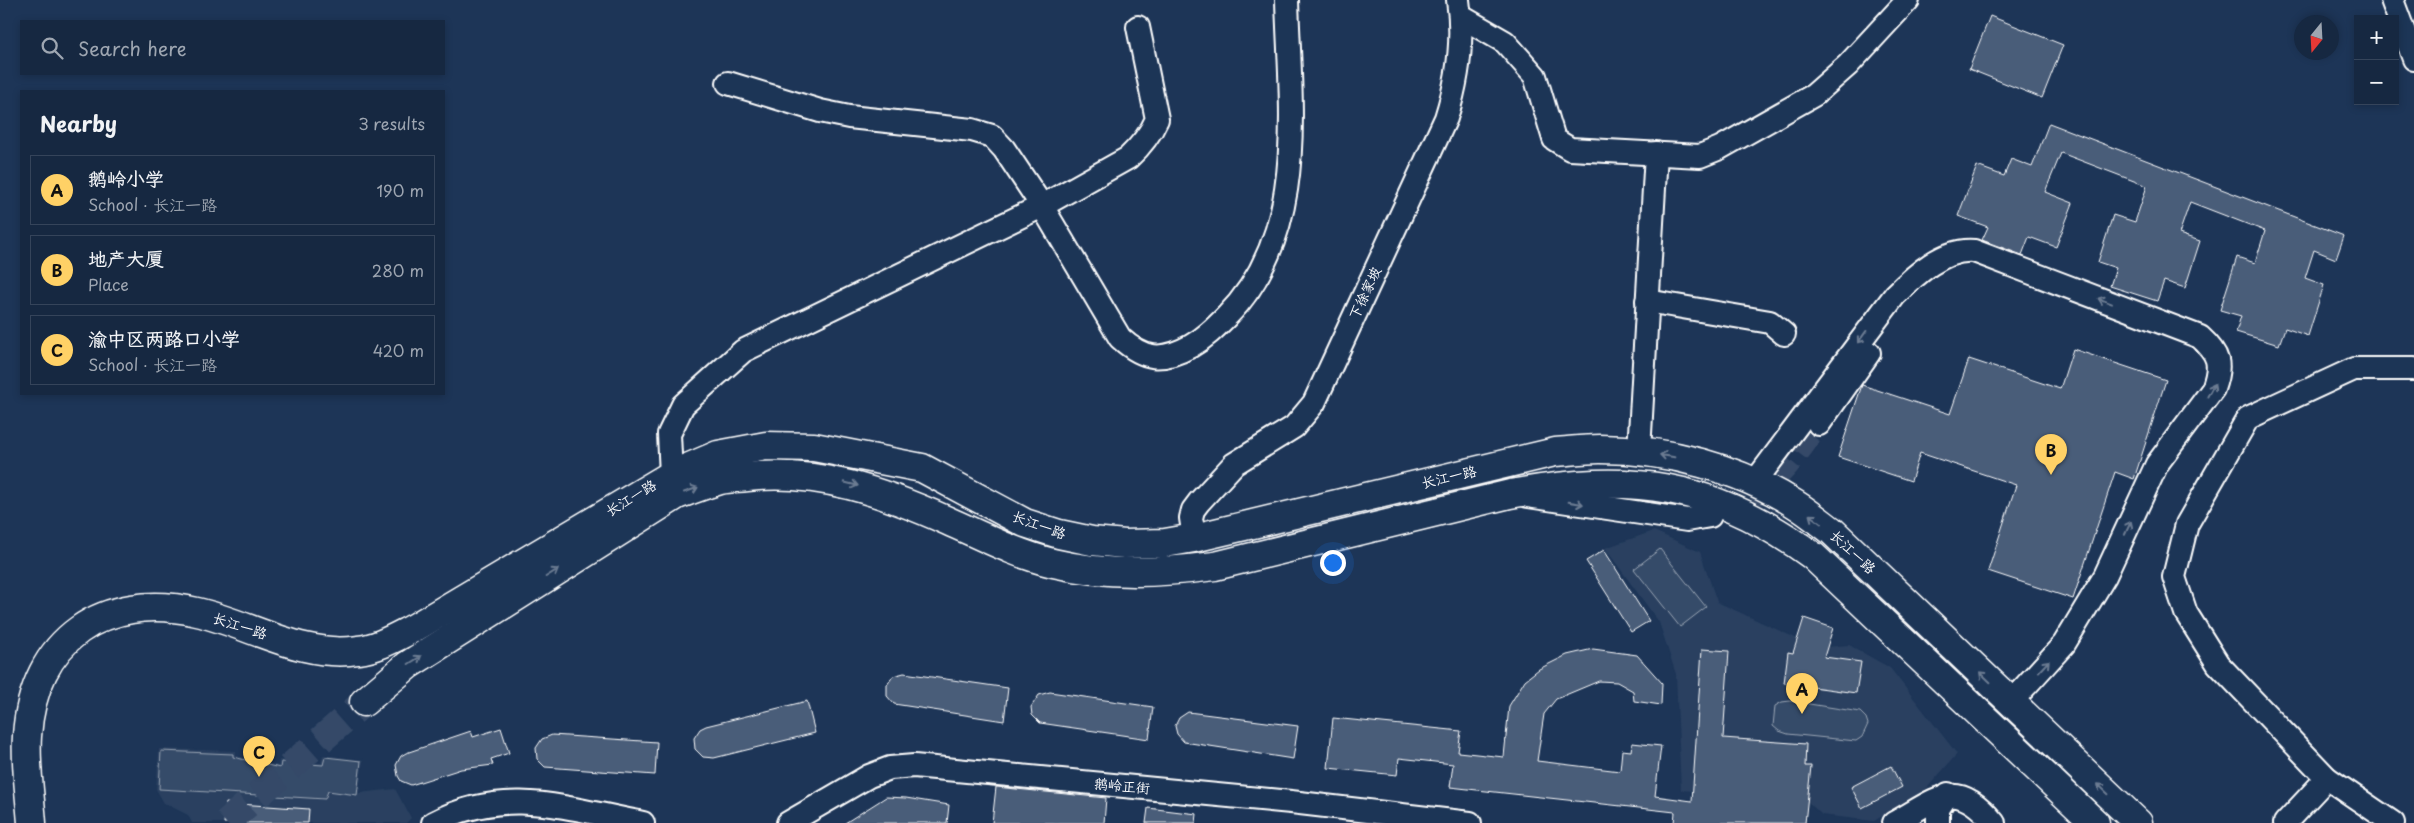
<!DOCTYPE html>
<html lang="en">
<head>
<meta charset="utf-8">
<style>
  body { margin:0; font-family:"Playpen Sans","LXGW WenKai TC",sans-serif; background:#1f3048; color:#f1f3f6 }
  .controls { position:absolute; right:15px; top:15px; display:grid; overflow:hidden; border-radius:0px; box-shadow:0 2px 8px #0003 }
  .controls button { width:45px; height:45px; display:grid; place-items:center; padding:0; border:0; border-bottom:1px solid #35445a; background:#162841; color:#f1f3f6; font:25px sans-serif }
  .compass { position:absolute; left:2294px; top:15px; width:45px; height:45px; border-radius:50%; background:#162841; box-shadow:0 2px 8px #0003; rotate:198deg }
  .you { position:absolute; left:1332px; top:562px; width:18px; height:18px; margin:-12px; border:4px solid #fff; border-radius:50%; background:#1a73e8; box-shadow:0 0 0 8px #1a73e833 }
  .badge { display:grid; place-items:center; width:32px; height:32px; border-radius:50%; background:#ffd166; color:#111; font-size:16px; font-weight:700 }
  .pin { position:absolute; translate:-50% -41px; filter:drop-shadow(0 1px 2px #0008) }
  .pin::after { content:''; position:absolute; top:26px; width:18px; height:15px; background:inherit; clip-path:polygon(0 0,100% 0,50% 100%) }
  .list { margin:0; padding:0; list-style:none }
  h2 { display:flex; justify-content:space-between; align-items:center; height:65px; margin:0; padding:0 20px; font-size:21px }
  h2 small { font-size:16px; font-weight:400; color:#9ea6b1 }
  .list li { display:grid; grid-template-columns:32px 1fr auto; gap:15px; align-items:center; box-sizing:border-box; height:70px; margin:0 10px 10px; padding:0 10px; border:1px solid #35445a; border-radius:0px }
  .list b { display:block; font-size:19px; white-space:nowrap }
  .list p { margin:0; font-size:16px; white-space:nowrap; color:#9ea6b1 }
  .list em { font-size:16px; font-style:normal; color:#9ea6b1 }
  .icon { flex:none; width:28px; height:28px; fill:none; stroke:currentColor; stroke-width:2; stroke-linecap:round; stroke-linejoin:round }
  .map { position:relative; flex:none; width:2414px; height:823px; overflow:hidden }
  .search { position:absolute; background:#162841; box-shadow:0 2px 8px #0003; left:20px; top:20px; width:425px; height:55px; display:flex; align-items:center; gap:12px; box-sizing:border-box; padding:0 18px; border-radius:0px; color:#9ea6b1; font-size:19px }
  .panel { position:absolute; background:#162841; box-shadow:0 2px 8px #0003; left:20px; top:90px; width:425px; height:305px; border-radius:0px }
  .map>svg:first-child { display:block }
</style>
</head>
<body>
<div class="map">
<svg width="2414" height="823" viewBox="0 0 2414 823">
  <rect width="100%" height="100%" fill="#1d3557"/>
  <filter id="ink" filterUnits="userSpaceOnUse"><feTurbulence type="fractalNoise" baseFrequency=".02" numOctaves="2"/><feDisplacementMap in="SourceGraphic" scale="10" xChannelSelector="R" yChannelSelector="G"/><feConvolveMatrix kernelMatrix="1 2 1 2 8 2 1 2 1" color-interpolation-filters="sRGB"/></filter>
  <g filter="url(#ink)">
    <g fill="#2a4161">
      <polygon points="1654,531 1700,552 1717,602 1817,648 1849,645 1890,668 1957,754 1927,788 1874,821 1822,815 1805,799 1681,790 1676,674 1659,622 1605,548"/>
      <polygon points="159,749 236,751 236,756 278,766 279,760 321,763 323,755 363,760 359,793 395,789 411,818 406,823 192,823 188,815 164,803 156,789"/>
    </g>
    <g fill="#364b69" stroke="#9aa5b4">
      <polygon points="1660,549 1706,607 1680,627 1634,569"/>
      <polygon points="1790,701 1860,712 1866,718 1868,724 1862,737 1856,741 1788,734 1779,731 1773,726 1775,706 1782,702"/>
      <polygon points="161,751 233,754 233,757 280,768 281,762 323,765 325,757 361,761 357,795 328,791 325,799 159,789"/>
    </g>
    <g fill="#4a5d79" stroke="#fff">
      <polygon points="1990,16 2063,45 2042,98 1969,69"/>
      <polygon points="2049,123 2344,236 2336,259 2314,250 2305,278 2324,285 2308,336 2285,328 2279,345 2236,332 2241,316 2220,310 2237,257 2255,263 2265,231 2190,202 2179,234 2200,241 2185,288 2164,281 2157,301 2110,286 2116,268 2098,262 2113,215 2135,222 2147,186 2061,153 2045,192 2073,203 2056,247 2029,237 2022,255 1982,240 1988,227 1958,216 1977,166 2004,176 2011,159 2032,167"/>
      <polygon points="2073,349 2166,380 2134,479 2115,472 2073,599 1988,571 2016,485 1920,453 1911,481 1838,457 1862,385 1950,414 1969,359 2060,389"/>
      <polygon points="1604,550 1649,621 1631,632 1586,561"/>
      <polygon points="1804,618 1833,628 1824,657 1861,662 1856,693 1784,683 1788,652 1793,653"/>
      <polygon points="1593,649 1637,655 1662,683 1661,705 1634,701 1633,691 1617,682 1599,681 1556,699 1544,714 1537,761 1620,771 1622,750 1631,751 1632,743 1661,746 1655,796 1692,801 1702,649 1729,651 1723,738 1806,744 1805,766 1811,766 1805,823 1674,823 1675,812 1450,787 1453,764 1399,758 1397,775 1328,768 1333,718 1461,731 1458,752 1504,757 1509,706 1525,680 1539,669 1567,655"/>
      <polygon points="904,673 1008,688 1004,721 894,704 887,696 887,685 893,676"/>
      <polygon points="1050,692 1153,707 1149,739 1040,723 1032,715 1031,707 1039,695"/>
      <polygon points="807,701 815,733 714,758 703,757 695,749 694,738 700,729 706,726"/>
      <polygon points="1188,712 1298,726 1293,759 1184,742 1177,734 1175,726 1179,718"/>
      <polygon points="501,728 509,753 491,759 493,765 461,769 411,785 401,781 398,776 396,765 401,756 406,753 471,731 473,737"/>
      <polygon points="552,735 657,742 655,775 545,767 537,759 536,748 542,739"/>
      <polygon points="1891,766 1902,787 1862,808 1851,787"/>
      <polygon points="996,787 1106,798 1104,823 992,823"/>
      <polygon points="886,797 906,798 949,805 947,823 845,823"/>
      <polygon points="226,803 309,809 308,823 224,823"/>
      <polygon points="1148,808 1197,814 1196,823 1146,823"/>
    </g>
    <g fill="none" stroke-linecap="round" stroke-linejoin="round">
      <path stroke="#344968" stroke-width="22" stroke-dasharray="22 11" stroke-linecap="butt" d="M1721,512C1769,496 1791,464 1819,424"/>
      <polyline stroke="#344968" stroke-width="28" stroke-dasharray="28 14" stroke-linecap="butt" points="226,823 364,702"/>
      <g stroke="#fff" stroke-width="26">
        <g id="minor">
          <polyline points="2392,0 2414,59"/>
          <polyline points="1460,16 1505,42 1535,76 1554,139 1570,149 1700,156 1720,148 1814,95 1848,65 1908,0"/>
          <path d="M728,83L820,111L849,117L972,130L992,136L1004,149L1042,206L1120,338C1144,360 1162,362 1191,346C1205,338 1215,328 1226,317C1309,234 1290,107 1287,0"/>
          <polyline points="1647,301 1770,322 1784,334"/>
          <polyline points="1819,424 1869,353"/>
          <polyline points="1639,451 1656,153"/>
          <path d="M671,475L669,434L683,405L743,351L1042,206L1128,158C1141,146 1150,135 1157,119L1138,27"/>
          <path d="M1754,483L1895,295C1915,275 1944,248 1974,251L2200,337C2219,354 2222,364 2213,389L2157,464L2105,576L2064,644L2011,702"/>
          <polyline points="1528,496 1687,520 1710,516"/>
          <path d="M1194,538L1191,518L1193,510L1199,502L1234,464L1294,427L1314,403L1446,118C1458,80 1464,40 1458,0"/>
          <polyline points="2327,778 2393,823"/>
          <path d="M433,823C505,785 569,809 643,823"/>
          <polyline points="788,823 869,776 890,768 914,766 1291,802 1470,823"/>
          <path d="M1894,823C1938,799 1955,776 1994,823"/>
          <polyline points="1938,823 1938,809 1948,794"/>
          <polyline points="2285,823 2327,778 2218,664 2186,613 2174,577 2187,524 2248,418 2354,369 2414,369"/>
        </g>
      </g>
      <g stroke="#fff" stroke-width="31">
        <g id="major">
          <path d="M364,702L408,665L677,495C691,490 706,484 720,480C729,478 738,478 747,477C818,469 883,492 948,521C982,536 1016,554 1053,563C1107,576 1161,573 1215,566L1510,494C1631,472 1712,482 1813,556L2095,823"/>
          <path d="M32,823C30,795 25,764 27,736C33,639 104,591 197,612C250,624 303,659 358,650C378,648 396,637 414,628L671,475L718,455L766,446L814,447L922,468L1025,523L1059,534L1092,541L1125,544L1165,543L1194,538L1555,452C1570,451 1585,449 1600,449C1666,449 1739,468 1795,504C1808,512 1820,522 1832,531L2138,823"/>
        </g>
      </g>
      <use href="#minor" stroke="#1d3557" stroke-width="22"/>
      <use href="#major" stroke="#1d3557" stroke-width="28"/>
    </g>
    <defs><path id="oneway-shaft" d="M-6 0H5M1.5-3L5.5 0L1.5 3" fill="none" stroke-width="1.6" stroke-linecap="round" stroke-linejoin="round" transform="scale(1.25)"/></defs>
    <g stroke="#6c7c92">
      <use href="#oneway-shaft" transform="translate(2105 301) rotate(-159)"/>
      <use href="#oneway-shaft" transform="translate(1862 337) rotate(126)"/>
      <use href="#oneway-shaft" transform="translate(2211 390) rotate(-61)"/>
      <use href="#oneway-shaft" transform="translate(1667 456) rotate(-170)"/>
      <use href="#oneway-shaft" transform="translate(851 484) rotate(14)"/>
      <use href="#oneway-shaft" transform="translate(691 490) rotate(-19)"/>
      <use href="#oneway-shaft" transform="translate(1576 503) rotate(9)"/>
      <use href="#oneway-shaft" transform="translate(1815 519) rotate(-143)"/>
      <use href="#oneway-shaft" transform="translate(2128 528) rotate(-65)"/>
      <use href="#oneway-shaft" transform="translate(552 573) rotate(-32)"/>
      <use href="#oneway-shaft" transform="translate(415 660) rotate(-32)"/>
      <use href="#oneway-shaft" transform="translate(2044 666) rotate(-47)"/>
      <use href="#oneway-shaft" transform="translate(1985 677) rotate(-136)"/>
      <use href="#oneway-shaft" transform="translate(2103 789) rotate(-136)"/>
    </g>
  </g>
  <g text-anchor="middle" stroke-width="4.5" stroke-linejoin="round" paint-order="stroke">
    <g font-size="14" fill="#fff" stroke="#1d3557">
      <text transform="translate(1365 293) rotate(-65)" y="5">下徐家坡</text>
      <text transform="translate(1449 477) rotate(-13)" y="5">长江一路</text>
      <text transform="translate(631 498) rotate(-31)" y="5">长江一路</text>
      <text transform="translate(1039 525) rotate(20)" y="5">长江一路</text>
      <text transform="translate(1853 552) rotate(43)" y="5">长江一路</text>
      <text transform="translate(240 626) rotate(18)" y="5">长江一路</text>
      <text transform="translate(1122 786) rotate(5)" y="5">鹅岭正街</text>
    </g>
  </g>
</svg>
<div class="controls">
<button>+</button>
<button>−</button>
</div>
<svg class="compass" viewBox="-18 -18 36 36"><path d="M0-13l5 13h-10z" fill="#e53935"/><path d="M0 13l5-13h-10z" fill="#9ea6b1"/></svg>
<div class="you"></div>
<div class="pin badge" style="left:1802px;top:714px">A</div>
<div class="pin badge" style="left:2051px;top:475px">B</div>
<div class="pin badge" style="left:259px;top:777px">C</div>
<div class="search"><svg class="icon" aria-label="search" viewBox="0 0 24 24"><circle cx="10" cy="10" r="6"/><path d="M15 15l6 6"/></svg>Search here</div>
<section class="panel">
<h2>Nearby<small>3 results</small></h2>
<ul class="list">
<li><span class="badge">A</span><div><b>鹅岭小学</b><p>School · 长江一路</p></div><em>190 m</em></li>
<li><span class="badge">B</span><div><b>地产大厦</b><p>Place</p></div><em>280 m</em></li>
<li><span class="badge">C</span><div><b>渝中区两路口小学</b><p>School · 长江一路</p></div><em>420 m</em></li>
</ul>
</section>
</div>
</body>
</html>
